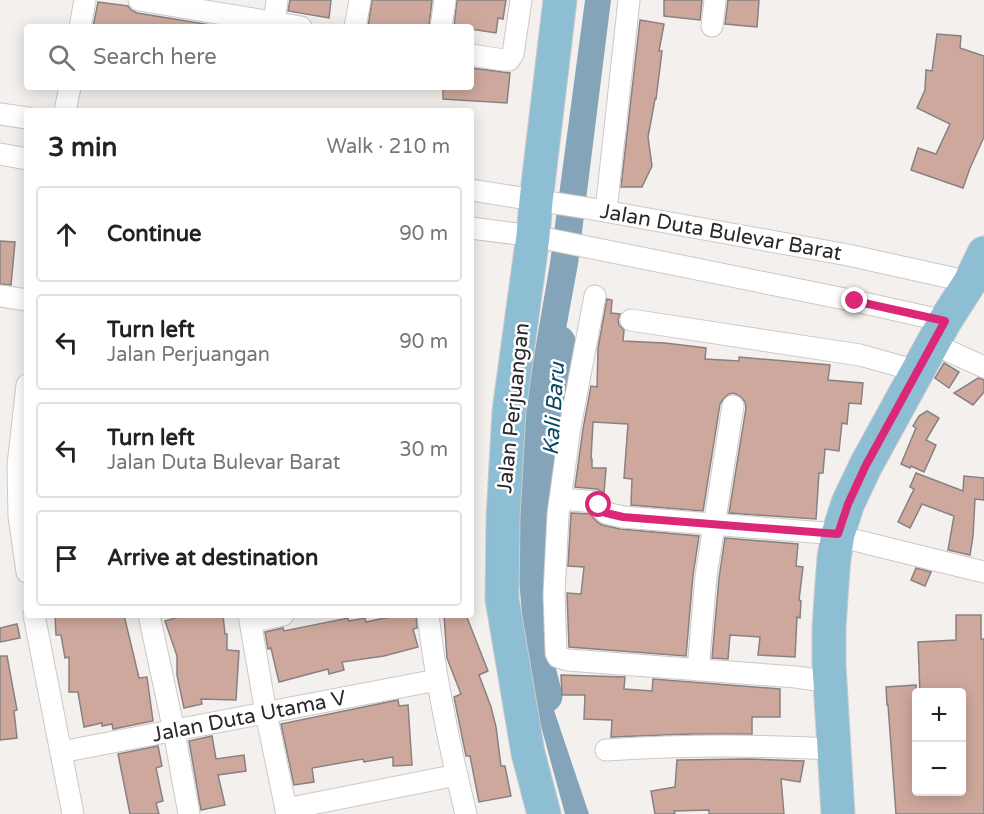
<!DOCTYPE html>
<html lang="en">
<head>
<meta charset="utf-8">
<style>
  body { margin:0; font-family:"Varela Round",sans-serif; background:#f2f2f2; color:#222 }
  .controls { position:absolute; right:18px; bottom:18px; display:grid; overflow:hidden; border-radius:6px; box-shadow:0 3px 15px #0003 }
  .controls button { width:54px; height:54px; display:grid; place-items:center; padding:0; border:0; border-bottom:2px solid #e0e0e0; background:#fff; color:#222; font:30px sans-serif }
  .stop { position:absolute; width:18px; height:18px; margin:-14px; border:4px solid #db2777; border-radius:50%; background:#fff }
  .stop.end { background:#db2777; border-color:#fff; box-shadow:0 2px 6px #0008 }
  .list { margin:0; padding:0; list-style:none }
  h2 { display:flex; justify-content:space-between; align-items:center; height:78px; margin:0; padding:0 24px; font-size:26px }
  h2 small { font-size:20px; font-weight:400; color:#767676 }
  .list li { display:grid; grid-template-columns:39px 1fr auto; gap:18px; align-items:center; box-sizing:border-box; height:96px; margin:0 12px 12px; padding:0 12px; border:2px solid #e0e0e0; border-radius:6px }
  .list b { display:block; font-size:22px; white-space:nowrap }
  .list p { margin:0; font-size:20px; white-space:nowrap; color:#767676 }
  .list em { font-size:20px; font-style:normal; color:#767676 }
  .icon { flex:none; width:33px; height:33px; fill:none; stroke:currentColor; stroke-width:2; stroke-linecap:round; stroke-linejoin:round }
  .map { position:relative; flex:none; width:984px; height:814px; overflow:hidden }
  .search { position:absolute; background:#fff; box-shadow:0 3px 15px #0003; left:24px; top:24px; width:450px; height:66px; display:flex; align-items:center; gap:15px; box-sizing:border-box; padding:0 21px; border-radius:6px; color:#767676; font-size:22px }
  .panel { position:absolute; background:#fff; box-shadow:0 3px 15px #0003; left:24px; top:108px; width:450px; height:510px; border-radius:6px }
  .map>svg:first-child { display:block }
</style>
</head>
<body>
<div class="map">
<svg width="984" height="814" viewBox="0 0 984 814">
  <rect width="100%" height="100%" fill="#f4f0ee"/>
  <polygon fill="#83a4b9" points="585,0 611,0 578,264 547,432 532,577 535,654 589,814 565,814 535,704 525,653 519,578 521,432 550,263"/>
  <g fill="none" stroke-linecap="round" stroke-linejoin="round">
    <polyline stroke="#83a4b9" stroke-width="33" points="546,696 535,654 559,342"/>
  </g>
  <g fill="#cea89d" stroke="#878281" stroke-width="1.5">
    <polygon points="290,0 331,0 329,18 288,11"/>
    <polygon points="372,0 432,0 429,27 368,27"/>
    <polygon points="457,0 506,0 503,19 498,18 496,33 471,29 471,27 454,27"/>
    <polygon points="664,0 702,0 700,20 664,16"/>
    <polygon points="728,0 759,0 757,27 725,24"/>
    <polygon points="98,2 128,6 131,10 137,13 223,27 93,27"/>
    <polygon points="640,20 664,24 659,51 662,51 656,99 655,99 648,137 652,166 642,187 621,187"/>
    <polygon points="937,34 961,36 960,48 984,56 984,137 970,168 963,188 911,170 918,148 936,154 950,124 917,108 925,90 926,70 932,71"/>
    <polygon points="471,68 510,73 507,103 443,99 443,87 471,87"/>
    <polygon points="0,241 15,242 11,285 0,284"/>
    <polygon points="607,299 612,300 611,313 620,314 618,319 619,325 624,330 623,341 665,343 706,348 705,359 739,361 739,357 830,365 828,380 863,383 861,404 849,403 847,424 842,423 839,451 825,449 823,473 819,473 816,519 729,513 746,408 745,402 741,397 734,393 729,394 724,398 720,404 703,511 631,505 632,479 624,478 628,424 593,422 591,459 592,459 592,468 606,468 604,493 597,489 575,487 583,429 591,386 597,387 598,348"/>
    <polygon points="944,363 959,372 949,388 935,378"/>
    <polygon points="978,378 984,380 984,392 973,405 954,393"/>
    <polygon points="927,411 939,418 926,440 936,445 924,472 911,466 910,468 901,464 916,428 913,426 919,416"/>
    <polygon points="916,473 963,491 964,476 984,478 984,500 975,499 973,536 970,555 948,550 954,516 922,504 910,528 898,522 914,489 910,487"/>
    <polygon points="571,513 590,514 597,522 602,525 620,529 699,536 693,575 686,656 569,647 567,593 581,594 584,567 568,566"/>
    <polygon points="725,538 798,544 796,566 803,567 799,600 801,601 800,618 797,617 795,657 758,655 760,637 730,635 728,659 712,658 719,578"/>
    <polygon points="916,568 931,572 925,586 911,580"/>
    <polygon points="55,615 124,615 139,678 147,677 153,721 113,729 112,724 102,726 102,723 84,727 78,692 69,692 69,657 65,658 61,635 56,635"/>
    <polygon points="185,615 223,615 225,634 227,634 227,650 239,651 236,700 201,699 202,704 184,708 177,675 177,656 165,621"/>
    <polygon points="399,615 416,615 417,628 413,629 418,647 384,656 342,662 344,670 329,674 328,669 279,682 271,648 268,649 265,632 283,628 284,631 348,618 349,621 365,618 366,622"/>
    <polygon points="444,615 466,615 488,671 479,675 491,707 496,727 501,766 505,766 511,796 479,802 470,756 466,756 454,697 461,694 447,658"/>
    <polygon points="956,615 981,615 981,639 984,639 984,814 896,814 888,705 887,705 886,687 916,685 916,792 962,792 962,693 920,693 918,642 956,640"/>
    <polygon points="17,624 20,638 0,642 0,628"/>
    <polygon points="0,656 7,656 17,710 14,711 17,738 0,740"/>
    <polygon points="561,675 625,677 624,689 652,691 653,679 780,689 780,717 752,717 752,734 691,734 611,737 612,720 584,719 585,695 562,695"/>
    <polygon points="398,700 399,706 408,705 412,765 393,766 393,757 364,762 363,759 312,768 314,782 294,785 281,724"/>
    <polygon points="212,736 216,759 244,755 246,771 218,775 225,805 201,810 189,741"/>
    <polygon points="158,746 162,766 156,768 163,801 156,803 159,814 130,814 118,754"/>
    <polygon points="748,759 804,761 800,782 781,779 784,814 709,814 709,810 674,811 675,814 655,814 651,791 675,787 677,760"/>
  </g>
  <g fill="none" stroke-linecap="round" stroke-linejoin="round">
    <g stroke="#ccc8c6" stroke-width="23">
      <g id="street">
        <polyline points="139,0 301,27"/>
        <polyline points="274,23 277,0"/>
        <polyline points="712,26 715,0"/>
        <polyline points="80,27 85,0"/>
        <polyline points="355,27 360,0"/>
        <polyline points="441,27 445,0"/>
        <polyline points="471,55 504,60 509,60 513,54 521,0"/>
        <polyline points="65,111 70,87"/>
        <polyline points="0,114 27,118"/>
        <polyline points="0,154 27,159"/>
        <polyline points="471,190 593,209 848,255 970,282"/>
        <polyline points="606,211 629,0"/>
        <polyline points="471,228 533,236 855,301 945,321"/>
        <polyline points="0,296 27,300"/>
        <polyline points="595,296 570,427 558,514 554,594 556,653 558,657 568,660 796,677 830,682"/>
        <polyline points="631,320 860,355 917,371"/>
        <polyline points="933,344 984,367"/>
        <polyline points="27,385 18,465 19,516 27,572"/>
        <polyline points="561,499 596,502 606,513 623,517 838,534 846,538 984,572"/>
        <polyline points="34,615 73,814"/>
        <polyline points="149,615 174,731 189,814"/>
        <polyline points="249,615 266,713 287,814"/>
        <path d="M428,615C436,682 450,749 466,814"/>
        <polyline points="251,622 283,615"/>
        <polyline points="698,670 706,576 733,406"/>
        <path d="M606,750C682,745 758,745 833,749"/>
        <polyline points="61,752 437,680"/>
        <polyline points="286,809 457,775"/>
      </g>
    </g>
    <g stroke="#cccbcb" stroke-width="35">
      <g id="primary">
        <polyline points="544,814 528,753 502,599 503,518 509,411 533,236 536,201 560,0"/>
        <polyline points="838,814 829,665 829,628 832,583 834,558 838,534 848,503 866,465 945,321 970,282 984,253"/>
      </g>
    </g>
    <use href="#street" stroke="#fff" stroke-width="21"/>
    <use href="#primary" stroke="#8ebed3" stroke-width="33"/>
  </g>
  <g fill="none" stroke-linecap="round" stroke-linejoin="round">
    <polyline stroke="#db2777" stroke-width="8" points="599,505 606,513 623,517 838,534 848,504 866,465 945,321 855,301"/>
  </g>
  <g text-anchor="middle" stroke-width="5" stroke-linejoin="round" paint-order="stroke">
    <g font-size="21" fill="#2a2828" stroke="#fff">
      <text transform="translate(721 232) rotate(10)" y="7">Jalan Duta Bulevar Barat</text>
      <text transform="translate(513 408) rotate(-84)" y="7">Jalan Perjuangan</text>
      <text transform="translate(249 716) rotate(-11)" y="7">Jalan Duta Utama V</text>
    </g>
    <g font-size="22" font-style="italic" fill="#0a4866" stroke="#fff">
      <text transform="translate(553 409) rotate(-86)" y="8">Kali Baru</text>
    </g>
  </g>
</svg>
<div class="controls">
<button>+</button>
<button>−</button>
</div>
<div class="stop" style="left:599px;top:505px"></div>
<div class="stop end" style="left:855px;top:301px"></div>
<div class="search"><svg class="icon" aria-label="search" viewBox="0 0 24 24"><circle cx="10" cy="10" r="6"/><path d="M15 15l6 6"/></svg>Search here</div>
<section class="panel">
<h2>3 min<small>Walk · 210 m</small></h2>
<ul class="list">
<li><svg class="icon" aria-label="ahead" viewBox="0 0 24 24"><path d="M12 20V5M6 11l6-6 6 6"/></svg><div><b>Continue</b></div><em>90 m</em></li>
<li><svg class="icon" aria-label="left" viewBox="0 0 24 24"><path d="M17 20v-9H6M10 6l-5 5 5 5"/></svg><div><b>Turn left</b><p>Jalan Perjuangan</p></div><em>90 m</em></li>
<li><svg class="icon" aria-label="left" viewBox="0 0 24 24"><path d="M17 20v-9H6M10 6l-5 5 5 5"/></svg><div><b>Turn left</b><p>Jalan Duta Bulevar Barat</p></div><em>30 m</em></li>
<li><svg class="icon" aria-label="arrive" viewBox="0 0 24 24"><path d="M6 21V4h12l-3 4 3 4H6"/></svg><div><b>Arrive at destination</b></div></li>
</ul>
</section>
</div>
</body>
</html>
